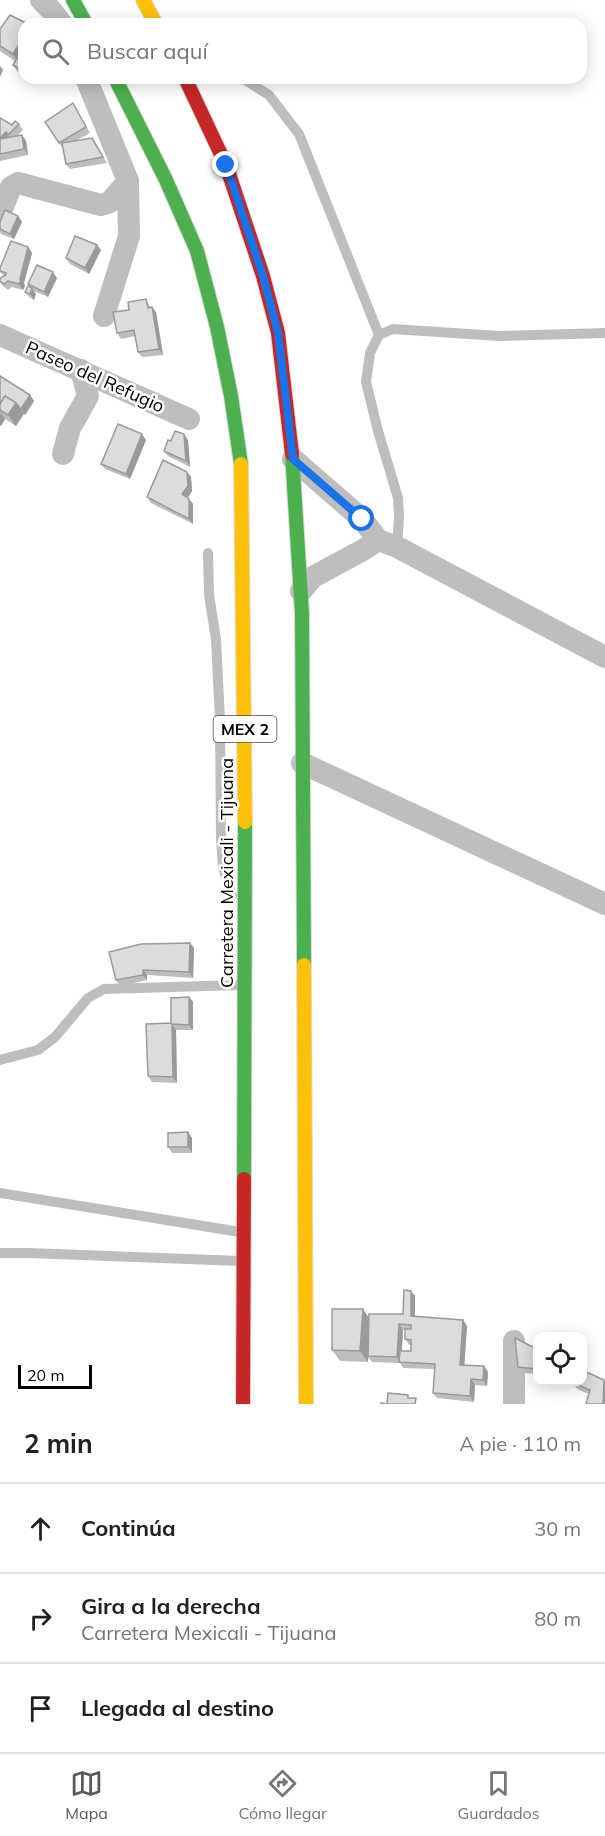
<!DOCTYPE html>
<html lang="es">
<head>
<meta charset="utf-8">
<style>
  body { margin:0; font-family:Mulish,sans-serif; background:#f2f2f2; color:#202124 }
  .controls { position:absolute; right:18px; bottom:18px; display:grid; overflow:hidden; border-radius:12px; box-shadow:0 3px 15px #0003 }
  .controls button { width:54px; height:54px; display:grid; place-items:center; padding:0; border:0; border-bottom:2px solid #e0e0e0; background:#fff; color:#202124; font:30px sans-serif }
  .scale { position:absolute; left:18px; bottom:15px; width:74px; box-sizing:border-box; padding-left:6px; border:3px solid #000; border-top:0; font-size:16px; line-height:21px; white-space:nowrap; color:#000; -webkit-text-stroke:4px #fff; paint-order:stroke }
  .stop { position:absolute; width:18px; height:18px; margin:-14px; border:4px solid #1a73e8; border-radius:50%; background:#fff }
  .stop.end { background:#1a73e8; border-color:#fff; box-shadow:0 2px 6px #0008 }
  .list { margin:0; padding:0; list-style:none }
  h2 { display:flex; justify-content:space-between; align-items:center; height:78px; margin:0; padding:0 24px; font-size:26px }
  h2 small { font-size:20px; font-weight:400; color:#757577 }
  .list li { display:grid; grid-template-columns:39px 1fr auto; gap:18px; align-items:center; box-sizing:border-box; height:90px; padding:0 24px; border-top:2px solid #e0e0e0 }
  .list b { display:block; font-size:22px; white-space:nowrap }
  .list p { margin:0; font-size:20px; white-space:nowrap; color:#757577 }
  .list em { font-size:20px; font-style:normal; color:#757577 }
  .icon { flex:none; width:33px; height:33px; fill:none; stroke:currentColor; stroke-width:2; stroke-linecap:round; stroke-linejoin:round }
  .map { position:relative; flex:none; width:605px; height:1404px; overflow:hidden }
  .search { position:absolute; background:#fff; box-shadow:0 3px 15px #0003; left:18px; right:18px; top:18px; height:66px; display:flex; align-items:center; gap:15px; box-sizing:border-box; padding:0 21px; border-radius:18px; color:#757577; font-size:22px }
  .sheet { height:348px; background:#fff }
  nav { display:flex; justify-content:space-around; align-items:center; box-sizing:border-box; height:84px; border-top:2px solid #e0e0e0; background:#fff; font-size:16px; color:#757577 }
  nav a { display:grid; justify-items:center; gap:3px }
  nav .on { color:#595959 }
  .map>svg:first-child { display:block }
</style>
</head>
<body>
<div class="map">
<svg width="605" height="1404" viewBox="0 0 605 1404">
  <rect width="100%" height="100%" fill="#fff"/>
  <g fill="none" stroke-linecap="round" stroke-linejoin="round">
    <g stroke="#dbdbdb" stroke-width="16">
      <g id="fast">
        <polyline points="73,0 86,24"/>
        <polyline points="115,78 166,180 197,251 217,327 231,396 241,464"/>
        <polyline points="292,454 302,614 304,965"/>
        <polyline points="244,1179 245,822"/>
      </g>
    </g>
    <g stroke="#dbdbdb" stroke-width="16">
      <g id="slow">
        <polyline points="143,0 156,24"/>
        <polyline points="241,464 245,822"/>
        <polyline points="304,965 306,1404"/>
      </g>
    </g>
    <g stroke="#dbdbdb" stroke-width="16">
      <g id="jam">
        <polyline points="185,78 226,165 263,276 278,333 292,454"/>
        <polyline points="243,1404 244,1179"/>
      </g>
    </g>
    <g stroke="#bebebe" stroke-width="10">
      <polyline points="242,78 269,95 299,134 379,335"/>
      <polyline points="397,547 399,517 398,498 378,431 366,382 370,353 379,335 393,329 499,336 605,333"/>
      <polyline points="208,553 209,595 216,639 220,720 221,839 223,867 232,896"/>
      <polyline points="0,1060 38,1050 55,1037 88,998 104,989 241,985"/>
      <polyline points="0,1193 240,1232"/>
      <polyline points="0,1253 29,1253 240,1261"/>
    </g>
    <g stroke="#bebebe" stroke-width="22">
      <polyline points="41,0 52,11 62,24"/>
      <polyline points="86,78 128,181 129,236 104,316"/>
      <polyline points="0,214 11,187 18,183 101,205 110,202 128,181"/>
      <polyline points="0,335 189,419"/>
      <polyline points="63,454 70,428 88,396 81,370"/>
      <polyline points="293,459 362,519 378,540 397,547 605,657"/>
      <polyline points="301,591 313,577 363,550 378,540"/>
      <polyline points="302,763 605,904"/>
      <polyline points="514,1404 514,1341"/>
    </g>
    <use href="#fast" stroke="#4caf50" stroke-width="14"/>
    <use href="#slow" stroke="#ffc107" stroke-width="14"/>
    <use href="#jam" stroke="#c62828" stroke-width="14"/>
  </g>
  <g fill="#bdbdbd" fill-rule="evenodd">
    <polygon points="24,24 24,76 17,71 13,65 15,61 0,51 0,29"/>
    <polygon points="73,103 90,133 77,140 92,138 107,163 70,169 66,164 63,149 59,143"/>
    <polygon points="0,118 12,125 19,124 23,130 17,136 22,135 26,141 28,155 0,161"/>
    <polygon points="18,216 22,222 14,239 1,234 0,232 0,222"/>
    <polygon points="97,245 101,250 89,274 70,264 66,258"/>
    <polygon points="28,247 32,253 24,283 25,286 23,290 12,287 8,290 2,285 0,282 0,278 4,276 0,272 0,268"/>
    <polygon points="57,278 48,297 34,291 36,294 34,300 29,297 25,292 30,287 28,284"/>
    <polygon points="146,299 150,307 152,307 156,312 163,355 142,357 138,352 136,336 121,339 117,333 129,310"/>
    <polygon points="0,376 30,395 34,401 25,415 23,414 16,426 5,419 1,426 0,425"/>
    <polygon points="146,440 130,479 105,469 101,464"/>
    <polygon points="188,440 190,467 168,456 164,451 171,441"/>
    <polygon points="187,472 191,477 192,491 188,498 193,504 193,524 151,503 147,497"/>
    <polygon points="190,943 194,948 193,978 147,975 147,980 120,986 116,980"/>
    <polygon points="189,997 193,1002 193,1030 176,1030 177,1083 152,1082 148,1076 171,1023"/>
    <polygon points="188,1132 192,1138 192,1153 172,1153 168,1147"/>
    <path d="M411,1291L415,1296V1317L463,1320L467,1326L464,1365L484,1366L488,1372L487,1386L475,1385L474,1402L437,1398L433,1393L435,1369L403,1368L400,1363L372,1362L368,1357V1362L340,1361L332,1350L369,1318L403,1314ZM403,1330H405V1339L409,1345H411V1351H402Z"/>
    <polygon points="537,1349 537,1374 522,1373 518,1367"/>
    <polygon points="604,1380 589,1394 577,1389 573,1383"/>
  </g>
  <g fill="#9a9a9a">
    <polygon points="24,36 24,59 20,65 13,54"/>
    <polygon points="0,66 3,70 0,77"/>
    <polygon points="6,132 10,138 3,145 0,138"/>
    <polygon points="22,135 26,141 28,155 24,149"/>
    <polygon points="18,216 22,222 14,239 10,234"/>
    <polygon points="97,245 101,250 89,274 85,268"/>
    <polygon points="28,247 32,253 24,283 25,286 23,290 19,284"/>
    <polygon points="53,272 57,278 48,297 44,292"/>
    <polygon points="32,288 36,294 34,300 30,294"/>
    <polygon points="152,307 156,312 163,355 159,349"/>
    <polygon points="30,395 34,401 25,415 21,409"/>
    <polygon points="16,403 24,414 16,426 8,415"/>
    <polygon points="1,413 5,419 1,426 0,424 0,415"/>
    <polygon points="142,434 146,440 130,479 126,474"/>
    <polygon points="184,434 188,440 190,467 186,461"/>
    <polygon points="187,472 191,477 192,491 186,500 182,494"/>
    <polygon points="189,499 193,504 193,524 189,519"/>
    <polygon points="190,943 194,948 193,978 189,972"/>
    <polygon points="143,970 147,975 147,980 143,975"/>
    <polygon points="189,997 193,1002 193,1030 189,1025"/>
    <polygon points="172,1024 176,1030 177,1083 173,1077"/>
    <polygon points="188,1132 192,1138 192,1153 188,1147"/>
    <polygon points="411,1291 415,1296 415,1322 411,1316"/>
    <polygon points="363,1309 371,1321 368,1362 360,1351"/>
    <polygon points="463,1320 467,1326 464,1371 460,1365"/>
    <polygon points="399,1324 403,1330 401,1363 397,1357"/>
    <polygon points="484,1366 488,1372 487,1386 483,1380"/>
    <polygon points="471,1379 475,1385 474,1402 470,1396"/>
    <polygon points="604,1380 605,1382 605,1404 603,1404"/>
  </g>
  <g fill="#dcdcdc" stroke="#9a9a9a" stroke-width="1.5">
    <polygon points="10,15 28,24 24,24 24,36 13,54 0,46 0,29"/>
    <polygon points="23,49 24,50 24,72 13,65"/>
    <polygon points="73,103 86,127 59,143 45,122"/>
    <polygon points="0,118 12,125 15,121 19,124 8,135 6,132 0,138"/>
    <polygon points="22,135 24,149 0,154 0,139"/>
    <polygon points="92,138 103,157 66,164 62,143"/>
    <polygon points="5,210 18,216 10,234 0,229 0,222"/>
    <polygon points="75,236 97,245 85,268 66,258"/>
    <polygon points="11,241 28,247 20,279 21,280 19,284 8,281 4,284 0,281 0,278 6,275 6,273 0,271 0,268"/>
    <polygon points="37,265 53,272 44,292 28,284"/>
    <polygon points="28,286 32,288 30,294 25,292"/>
    <polygon points="146,299 148,308 152,307 159,349 138,352 134,330 117,333 113,312 129,310 128,302"/>
    <polygon points="0,376 30,395 21,409 16,403 5,396 0,404"/>
    <polygon points="5,396 16,403 8,415 0,410 0,404"/>
    <polygon points="118,424 142,434 126,474 101,464"/>
    <polygon points="175,431 184,434 186,461 164,451 168,440 171,441"/>
    <polygon points="163,460 187,472 188,486 182,494 189,499 189,519 147,497"/>
    <polygon points="190,943 189,972 143,970 143,975 116,980 109,952 141,944"/>
    <polygon points="189,997 189,1025 172,1024 173,1077 148,1076 146,1024 171,1023 171,998"/>
    <polygon points="188,1132 188,1147 168,1147 168,1133"/>
    <polygon points="404,1290 411,1291 411,1316 463,1320 460,1365 484,1366 483,1380 471,1379 470,1396 433,1393 435,1364 399,1362 400,1351 411,1351 411,1340 405,1339 405,1329 411,1329 411,1325 399,1324 397,1357 368,1356 369,1314 403,1314"/>
    <polygon points="332,1309 363,1309 360,1351 332,1350"/>
    <polygon points="515,1338 537,1349 537,1369 518,1367"/>
    <polygon points="582,1370 604,1380 603,1404 586,1404 590,1390 573,1383 573,1382 582,1382"/>
    <polygon points="388,1393 408,1395 408,1398 416,1398 415,1404 381,1404 381,1403 387,1404"/>
  </g>
  <g fill="none" stroke-linecap="round" stroke-linejoin="round">
    <polyline stroke="#1a73e8" stroke-width="8" points="226,165 263,276 278,333 293,459 362,519"/>
  </g>
  <g text-anchor="middle" stroke-width="5" stroke-linejoin="round" paint-order="stroke">
    <rect fill="#fff" stroke="#4c4c4c" stroke-width="1.5" x="213.5" y="716" width="63" height="26" rx="4.5"/>
    <g font-size="16" font-weight="bold" fill="#000">
      <text x="245" y="735">MEX 2</text>
    </g>
    <g font-size="18" fill="#000" stroke="#fff">
      <text transform="translate(95 377) rotate(24)" y="6">Paseo del Refugio</text>
      <text transform="translate(227 873) rotate(-90)" y="6">Carretera Mexicali - Tijuana</text>
    </g>
  </g>
</svg>
<div class="controls">
<button><svg class="icon" aria-label="locate" viewBox="0 0 24 24"><circle cx="12" cy="12" r="6"/><path d="M12 2v4M12 18v4M2 12h4M18 12h4"/></svg></button>
</div>
<div class="scale">20 m</div>
<div class="stop" style="left:362px;top:519px"></div>
<div class="stop end" style="left:226px;top:165px"></div>
<div class="search"><svg class="icon" aria-label="search" viewBox="0 0 24 24"><circle cx="10" cy="10" r="6"/><path d="M15 15l6 6"/></svg>Buscar aquí</div>
</div>
<section class="sheet">
<h2>2 min<small>A pie · 110 m</small></h2>
<ul class="list">
<li><svg class="icon" aria-label="ahead" viewBox="0 0 24 24"><path d="M12 20V5M6 11l6-6 6 6"/></svg><div><b>Continúa</b></div><em>30 m</em></li>
<li><svg class="icon" aria-label="right" viewBox="0 0 24 24"><path d="M7 20v-9h11M14 6l5 5-5 5"/></svg><div><b>Gira a la derecha</b><p>Carretera Mexicali - Tijuana</p></div><em>80 m</em></li>
<li><svg class="icon" aria-label="arrive" viewBox="0 0 24 24"><path d="M6 21V4h12l-3 4 3 4H6"/></svg><div><b>Llegada al destino</b></div></li>
</ul>
</section>
<nav>
<a class="on"><svg class="icon" aria-label="map" viewBox="0 0 24 24"><path d="M3 6l6-2 6 2 6-2v14l-6 2-6-2-6 2zM9 4v14M15 6v14"/></svg>Mapa</a>
<a><svg class="icon" aria-label="directions" viewBox="0 0 24 24"><path d="M12 3l9 9-9 9-9-9zM9 14v-3h6M13 9l2 2-2 2"/></svg>Cómo llegar</a>
<a><svg class="icon" aria-label="saved" viewBox="0 0 24 24"><path d="M7 4h10v16l-5-4-5 4z"/></svg>Guardados</a>
</nav>
</body>
</html>
